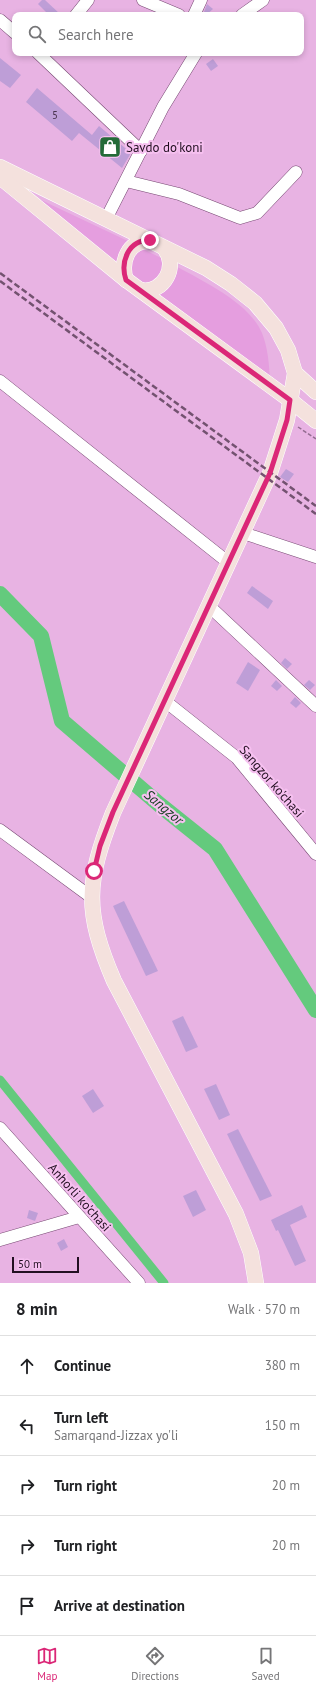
<!DOCTYPE html>
<html lang="en">
<head>
<meta charset="utf-8">
<style>
  body { margin:0; font-family:"PT Sans",sans-serif; background:#f6f6f6; color:#202124 }
  .scale { position:absolute; left:12px; bottom:10px; width:67px; box-sizing:border-box; padding-left:4px; border:2px solid #220f21; border-top:0; font-size:11px; line-height:14px; white-space:nowrap; color:#220f21; -webkit-text-stroke:3px #f6c0f0; paint-order:stroke }
  .stop { position:absolute; width:12px; height:12px; margin:-9px; border:3px solid #db2777; border-radius:50%; background:#fff }
  .stop.end { background:#db2777; border-color:#fff; box-shadow:0 1px 4px #0008 }
  .list { margin:0; padding:0; list-style:none }
  h2 { display:flex; justify-content:space-between; align-items:center; height:52px; margin:0; padding:0 16px; font-size:17px }
  h2 small { font-size:13px; font-weight:400; color:#757577 }
  .list li { display:grid; grid-template-columns:26px 1fr auto; gap:12px; align-items:center; box-sizing:border-box; height:60px; padding:0 16px; border-top:1px solid #e0e0e0 }
  .list b { display:block; font-size:15px; white-space:nowrap }
  .list p { margin:0; font-size:13px; white-space:nowrap; color:#757577 }
  .list em { font-size:13px; font-style:normal; color:#757577 }
  .icon { flex:none; width:22px; height:22px; fill:none; stroke:currentColor; stroke-width:2; stroke-linecap:round; stroke-linejoin:round }
  .map { position:relative; flex:none; width:316px; height:1283px; overflow:hidden }
  .search { position:absolute; background:#fff; box-shadow:0 2px 6px #0003; left:12px; right:12px; top:12px; height:44px; display:flex; align-items:center; gap:10px; box-sizing:border-box; padding:0 14px; border-radius:8px; color:#757577; font-size:15px }
  .sheet { height:352px; background:#fff }
  nav { display:flex; justify-content:space-around; align-items:center; box-sizing:border-box; height:56px; border-top:1px solid #e0e0e0; background:#fff; font-size:11px; color:#757577 }
  nav a { display:grid; justify-items:center; gap:2px }
  nav .on { color:#db2777 }
  .map>svg:first-child { display:block }
</style>
</head>
<body>
<div class="map">
<svg width="316" height="1283" viewBox="0 0 316 1283">
  <rect width="100%" height="100%" fill="#e8b3e3"/>
  <g fill="#e59edf">
    <polygon points="41,200 130,242 117,263 39,202"/>
    <polygon points="139,247 165,260 163,271 149,287 129,272 129,263"/>
    <path d="M174,265C202,281 249,302 262,333C268,348 269,364 270,379L157,294Z"/>
  </g>
  <g fill="none" stroke-linecap="round" stroke-linejoin="round">
    <polyline stroke="#64ca7d" stroke-width="9" points="0,1080 164,1283"/>
    <polyline stroke="#64ca7d" stroke-width="16" points="0,594 41,636 62,721 160,805 215,849 316,1010"/>
  </g>
  <g fill="#be9ed7">
    <polygon points="42,0 45,0 61,15 49,15 38,4"/>
    <polygon points="207,4 213,9 206,15 204,12"/>
    <polygon points="0,58 21,75 10,88 0,81"/>
    <polygon points="213,59 218,66 211,71 206,64"/>
    <polygon points="37,88 92,135 99,126 131,153 122,168 79,133 72,141 26,102"/>
    <polygon points="286,469 294,474 288,482 280,477"/>
    <polygon points="252,586 273,601 268,609 247,593"/>
    <polygon points="285,658 292,664 287,669 281,663"/>
    <polygon points="248,662 260,670 248,691 236,683"/>
    <polygon points="276,680 282,686 277,691 271,686"/>
    <polygon points="309,680 315,685 310,690 304,685"/>
    <polygon points="295,697 301,703 296,708 290,703"/>
    <polygon points="124,901 158,971 146,976 113,906"/>
    <polygon points="183,1016 198,1047 186,1052 172,1021"/>
    <polygon points="216,1084 230,1115 219,1120 204,1089"/>
    <polygon points="93,1089 104,1106 93,1113 82,1096"/>
    <polygon points="238,1129 272,1196 260,1201 227,1134"/>
    <polygon points="196,1190 206,1210 193,1217 183,1196"/>
    <polygon points="302,1205 307,1217 290,1225 306,1261 295,1266 278,1230 276,1231 271,1220"/>
    <polygon points="29,1210 38,1213 35,1221 27,1218"/>
    <polygon points="64,1239 68,1247 61,1251 57,1243"/>
  </g>
  <g fill="none" stroke-linecap="round" stroke-linejoin="round">
    <g stroke="#774973" stroke-width="13">
      <g id="minor">
        <polyline points="143,0 179,15"/>
        <polyline points="76,15 88,0"/>
        <polyline points="194,15 201,0"/>
        <polyline points="242,15 263,0"/>
        <polyline points="0,20 15,33"/>
        <polyline points="38,53 141,151"/>
        <polyline points="126,181 179,194 240,218 257,213 296,172"/>
        <polyline points="106,219 163,107 196,53"/>
        <polyline points="0,381 229,563"/>
        <polyline points="243,533 316,557"/>
        <polyline points="209,606 316,706"/>
        <polyline points="165,701 237,758 316,854"/>
        <polyline points="0,830 91,897"/>
        <polyline points="0,1128 139,1283"/>
        <polyline points="0,1240 79,1217"/>
      </g>
    </g>
    <g stroke="#fff" stroke-width="16">
      <g id="major">
        <path d="M0,167L206,268L231,284L255,303L276,328L288,350L295,373L287,420L270,473L113,813C86,882 84,911 114,981L236,1214L251,1253L256,1283"/>
        <polyline points="0,177 125,279 290,400 316,421"/>
        <path d="M126,280C120,262 128,240 150,241"/>
        <path d="M141,290C164,294 179,265 164,248"/>
        <polyline points="295,373 316,392"/>
      </g>
    </g>
    <polyline stroke="#936c90" stroke-width="1.5" stroke-dasharray="4 2" stroke-linecap="butt" points="298,427 316,439"/>
    <use href="#minor" stroke="#fff" stroke-width="12"/>
    <use href="#major" stroke="#f4e1dd" stroke-width="15"/>
    <g stroke="#735270" stroke-width="2.5" stroke-dasharray="6 3" stroke-linecap="butt">
      <polyline points="0,273 316,506"/>
      <polyline points="0,281 316,514"/>
    </g>
  </g>
  <g fill="none" stroke-linecap="round" stroke-linejoin="round">
    <path stroke="#db2777" stroke-width="5" d="M94,871L100,846L113,812L270,473L287,420L290,400L126,280C120,262 128,240 150,240"/>
  </g>
  <defs>
    <g id="shop-square" transform="scale(1.15)"><rect x="-9" y="-9" width="18" height="18" rx="4" fill="#236b38" stroke="#f6c0f0"/><path d="M-5-2.5h2.3a2.7 3.5 0 0 1 5.4 0H5L5.5 6h-11ZM-1.5-2.5h3a1.5 2.3 0 0 0-3 0Z" fill="#fff"/></g>
  </defs>
  <g fill-rule="evenodd">
    <use href="#shop-square" x="110" y="147"/>
  </g>
  <g text-anchor="middle" stroke-width="4" stroke-linejoin="round" paint-order="stroke">
    <g font-size="11" fill="#49334e">
      <text x="55" y="119">5</text>
    </g>
    <g font-size="13" fill="#220f21" stroke="#f6c0f0" text-anchor="start">
      <text x="126" y="152">Savdo do'koni</text>
    </g>
    <g font-size="13" fill="#220f21" stroke="#f6c0f0">
      <text transform="translate(272 781) rotate(49)" y="5">Sangzor ko'chasi</text>
      <text transform="translate(80 1197) rotate(48)" y="5">Anhorli ko'chasi</text>
    </g>
    <g font-size="14" font-style="italic" fill="#194224" stroke="#f6c0f0">
      <text transform="translate(164 807) rotate(40)" y="5">Sangzor</text>
    </g>
  </g>
</svg>
<div class="scale">50 m</div>
<div class="stop" style="left:94px;top:871px"></div>
<div class="stop end" style="left:150px;top:240px"></div>
<div class="search"><svg class="icon" aria-label="search" viewBox="0 0 24 24"><circle cx="10" cy="10" r="6"/><path d="M15 15l6 6"/></svg>Search here</div>
</div>
<section class="sheet">
<h2>8 min<small>Walk · 570 m</small></h2>
<ul class="list">
<li><svg class="icon" aria-label="ahead" viewBox="0 0 24 24"><path d="M12 20V5M6 11l6-6 6 6"/></svg><div><b>Continue</b></div><em>380 m</em></li>
<li><svg class="icon" aria-label="left" viewBox="0 0 24 24"><path d="M17 20v-9H6M10 6l-5 5 5 5"/></svg><div><b>Turn left</b><p>Samarqand-Jizzax yo'li</p></div><em>150 m</em></li>
<li><svg class="icon" aria-label="right" viewBox="0 0 24 24"><path d="M7 20v-9h11M14 6l5 5-5 5"/></svg><div><b>Turn right</b></div><em>20 m</em></li>
<li><svg class="icon" aria-label="right" viewBox="0 0 24 24"><path d="M7 20v-9h11M14 6l5 5-5 5"/></svg><div><b>Turn right</b></div><em>20 m</em></li>
<li><svg class="icon" aria-label="arrive" viewBox="0 0 24 24"><path d="M6 21V4h12l-3 4 3 4H6"/></svg><div><b>Arrive at destination</b></div></li>
</ul>
</section>
<nav>
<a class="on"><svg class="icon" aria-label="map" viewBox="0 0 24 24"><path d="M3 6l6-2 6 2 6-2v14l-6 2-6-2-6 2zM9 4v14M15 6v14"/></svg>Map</a>
<a><svg class="icon" aria-label="directions" viewBox="0 0 24 24"><path d="M12 3l9 9-9 9-9-9zM9 14v-3h6M13 9l2 2-2 2"/></svg>Directions</a>
<a><svg class="icon" aria-label="saved" viewBox="0 0 24 24"><path d="M7 4h10v16l-5-4-5 4z"/></svg>Saved</a>
</nav>
</body>
</html>
